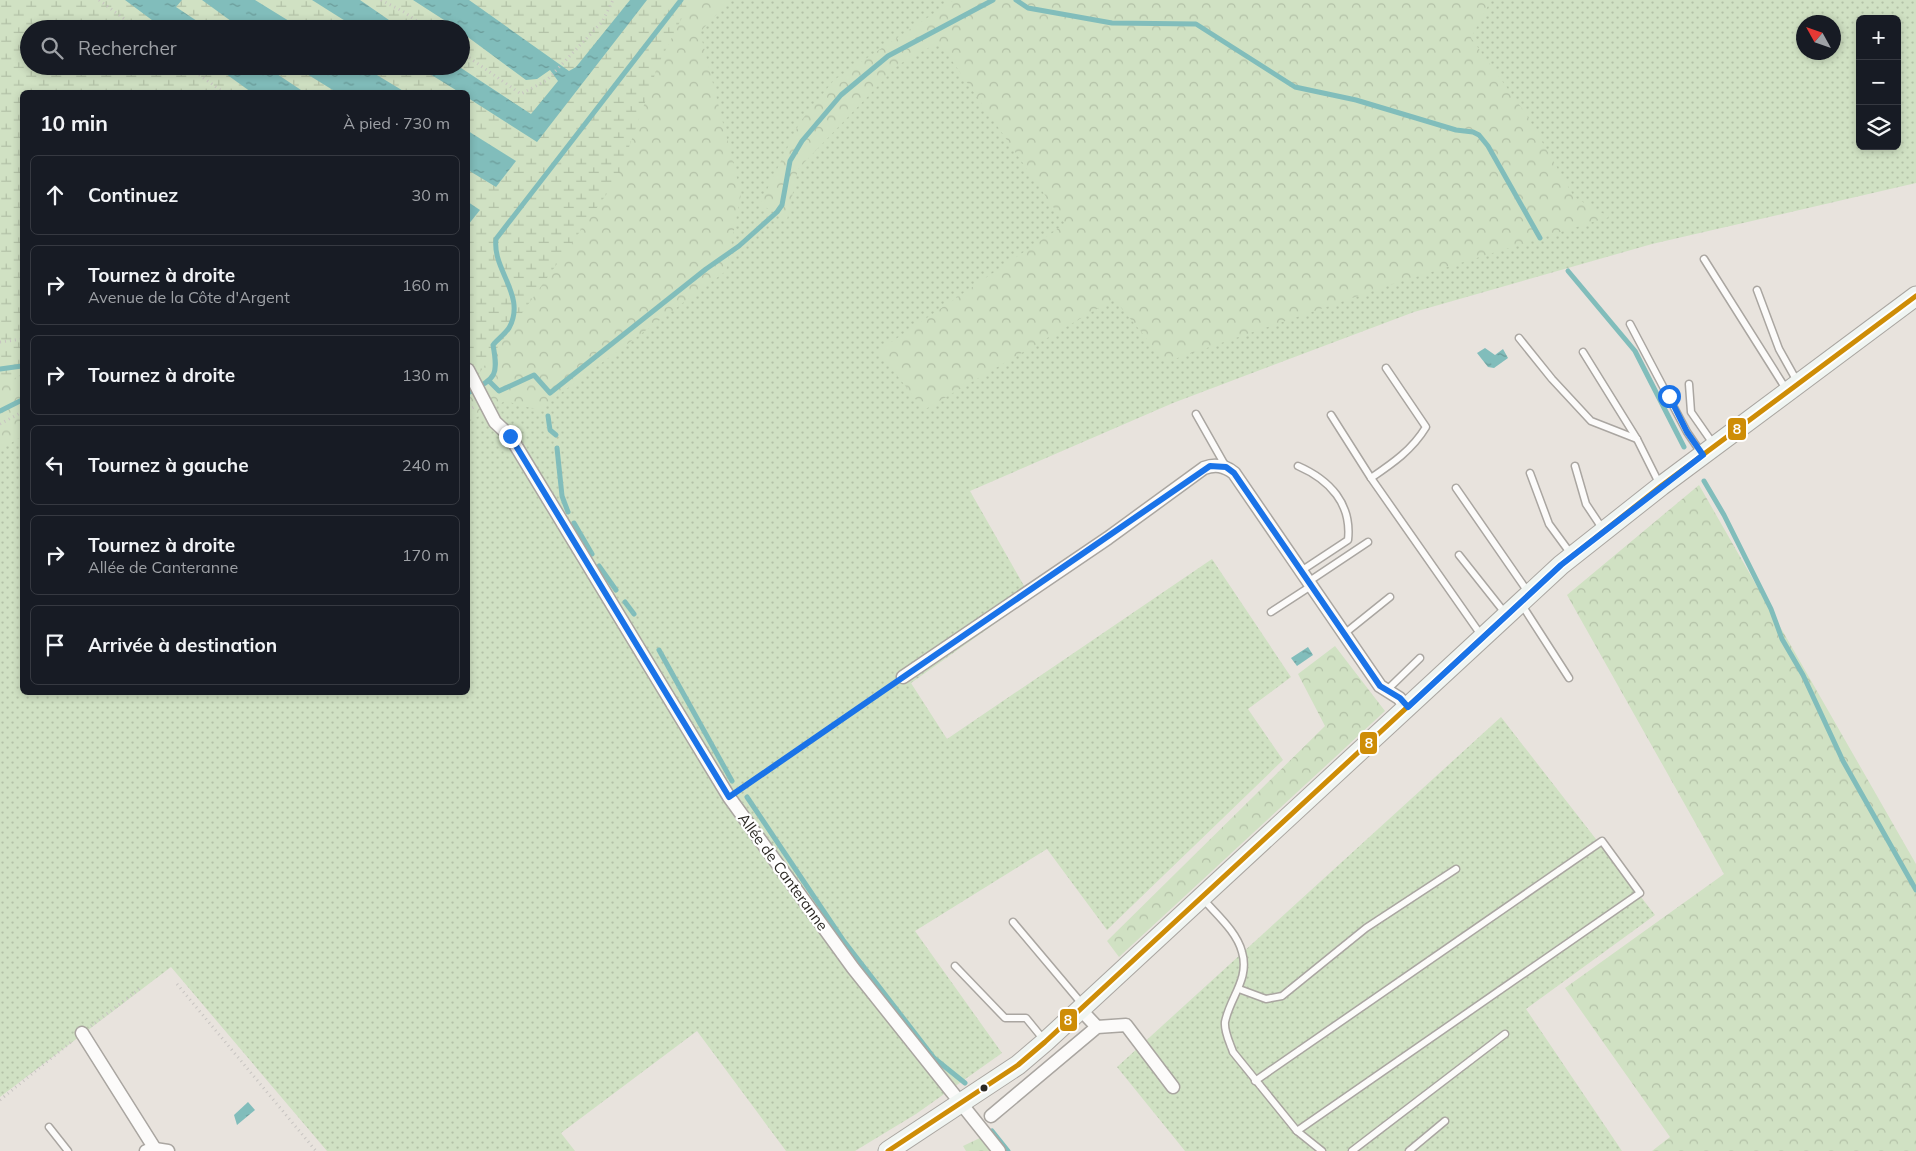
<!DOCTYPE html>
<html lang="fr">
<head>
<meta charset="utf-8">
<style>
  body { margin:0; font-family:Mulish,sans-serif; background:#242831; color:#f1f3f6 }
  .controls { position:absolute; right:15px; top:15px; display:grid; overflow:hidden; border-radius:8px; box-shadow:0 2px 8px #0003 }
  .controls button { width:45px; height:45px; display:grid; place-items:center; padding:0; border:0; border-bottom:1px solid #363941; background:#171b24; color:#f1f3f6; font:25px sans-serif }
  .compass { position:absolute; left:1796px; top:15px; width:45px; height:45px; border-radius:50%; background:#171b24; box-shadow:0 2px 8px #0003; rotate:310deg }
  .stop { position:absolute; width:15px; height:15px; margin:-11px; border:4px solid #1a73e8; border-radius:50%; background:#fff }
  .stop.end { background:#1a73e8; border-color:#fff; box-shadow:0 1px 5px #0008 }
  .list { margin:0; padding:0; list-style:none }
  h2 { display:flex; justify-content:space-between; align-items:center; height:65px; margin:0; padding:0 20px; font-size:21px }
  h2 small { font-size:16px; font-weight:400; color:#9ea1a6 }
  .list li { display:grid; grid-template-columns:32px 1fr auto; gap:15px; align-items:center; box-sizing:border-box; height:80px; margin:0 10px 10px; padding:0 10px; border:1px solid #363941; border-radius:8px }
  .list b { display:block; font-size:19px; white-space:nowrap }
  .list p { margin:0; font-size:16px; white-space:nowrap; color:#9ea1a6 }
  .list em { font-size:16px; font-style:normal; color:#9ea1a6 }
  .icon { flex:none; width:28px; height:28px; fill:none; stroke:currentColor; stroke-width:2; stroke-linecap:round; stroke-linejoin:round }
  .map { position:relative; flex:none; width:1916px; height:1151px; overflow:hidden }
  .search { position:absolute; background:#171b24; box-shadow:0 2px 8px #0003; left:20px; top:20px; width:450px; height:55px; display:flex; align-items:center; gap:12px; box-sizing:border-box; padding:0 18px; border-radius:28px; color:#9ea1a6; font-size:19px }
  .panel { position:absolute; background:#171b24; box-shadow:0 2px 8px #0003; left:20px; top:90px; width:450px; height:605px; border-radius:8px }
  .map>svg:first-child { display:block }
</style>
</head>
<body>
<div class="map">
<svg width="1916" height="1151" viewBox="0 0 1916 1151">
  <defs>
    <pattern id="grass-dots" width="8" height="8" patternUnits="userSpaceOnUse" patternTransform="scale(1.25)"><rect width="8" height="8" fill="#d0e1c3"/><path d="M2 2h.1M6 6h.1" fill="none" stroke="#b3c1a7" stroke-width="1.8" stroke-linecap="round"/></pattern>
    <pattern id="forest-crowns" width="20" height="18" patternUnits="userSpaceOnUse" patternTransform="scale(1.25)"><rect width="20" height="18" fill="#d0e1c3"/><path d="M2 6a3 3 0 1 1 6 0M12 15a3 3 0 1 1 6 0" fill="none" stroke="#b3c1a7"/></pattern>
    <pattern id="wetland-marsh" width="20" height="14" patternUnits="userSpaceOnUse" patternTransform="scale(1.25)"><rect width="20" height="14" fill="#d0e1c3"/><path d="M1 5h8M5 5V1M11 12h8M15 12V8" fill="none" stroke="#b3c1a7"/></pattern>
    <pattern id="water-ripples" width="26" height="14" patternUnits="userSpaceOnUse" patternTransform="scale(1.25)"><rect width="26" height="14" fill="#81bdbb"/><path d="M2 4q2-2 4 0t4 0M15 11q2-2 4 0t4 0" fill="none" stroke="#6a9a98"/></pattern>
  </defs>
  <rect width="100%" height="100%" fill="#e8e3dd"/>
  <g fill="url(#grass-dots)" fill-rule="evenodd">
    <path d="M691,0H1916V183L1652,244L1414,312L1173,403L970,491L1031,598L911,683L947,739L1212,559L1291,677L1248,709L1283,760L1107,930L1047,849L915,931L1002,1053L916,1114L855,1151H786L697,1031L561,1133L575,1151H327L171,967L0,1097V387L22,374V692H468V389ZM1860,19H1897V146H1860ZM1804,22H1834V52H1804Z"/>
    <polygon points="1501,717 1655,915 1526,1009 1622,1151 1185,1151 1117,1067"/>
  </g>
  <g fill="url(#forest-crowns)">
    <polygon points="441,0 730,0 700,32 741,194 726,271 538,410 505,401 468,422 468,225 496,187 461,66 461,29 404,29"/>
    <polygon points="954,0 1491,0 1471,38 1526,114 1574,197 1609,217 1396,283 1166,362 1114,299 924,410 878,351 1065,224 939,42 898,65 798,169 787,220 760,204 800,122 834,80"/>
    <polygon points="0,351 22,351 22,436 0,450"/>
    <polygon points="1699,485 1916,864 1916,1151 1652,1151 1670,1137 1565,988 1724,874 1567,595"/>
    <polygon points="1335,646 1385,711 1119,957 1107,941 1325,726 1298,674"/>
    <polygon points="982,1137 994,1151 966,1151 963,1146"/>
  </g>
  <path fill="url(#wetland-marsh)" fill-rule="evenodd" d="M0,0H691L659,63L618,178L468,389V92H22V374L0,387ZM29,29H461V66H29Z"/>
  <g fill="url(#water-ripples)">
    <polygon points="125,0 182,0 176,7 209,29 164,29"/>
    <polygon points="202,0 255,0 302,29 242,29"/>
    <polygon points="312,0 360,0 402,29 358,29"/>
    <polygon points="413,0 469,0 569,71 576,67 630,0 647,0 537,142 468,98 468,92 459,92 417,66 458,66 531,114 558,81 550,70 537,79 526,80 461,32 461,29 458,29"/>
    <polygon points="215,66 265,66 304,92 251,92"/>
    <polygon points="294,66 362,66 405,92 336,92"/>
    <polygon points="468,131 516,161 496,187 468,170"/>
    <polygon points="468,202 480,210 468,225"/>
    <polygon points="1485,348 1495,355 1503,349 1508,358 1494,368 1488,367 1477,353"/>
    <polygon points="1308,647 1313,655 1297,666 1291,658"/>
    <polygon points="248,1102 255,1110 237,1125 234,1115"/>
  </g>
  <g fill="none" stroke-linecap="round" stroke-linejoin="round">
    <g stroke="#81bdbb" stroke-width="5">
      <polyline points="1016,0 1028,8 1112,23 1196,24 1295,87 1356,100 1456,130 1473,132 1479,135 1488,146 1540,238"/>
      <polyline points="1568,271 1635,351 1684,447"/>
      <polyline points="0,369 22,366"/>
      <polyline points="489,381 499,391 534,375 550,393 706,269 739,246 777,212 782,205 790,161 802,141 841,95 888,56 993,0"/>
      <path d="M468,393C495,378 499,377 493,345C498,339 505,334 509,328C527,296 492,270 496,239L681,0"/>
      <polyline points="0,411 22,400"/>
      <polyline points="548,416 550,430 556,435"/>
      <polyline points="557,448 562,496 568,512"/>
      <polyline points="1704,481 1724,515 1771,609 1782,639 1803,675 1843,761 1916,890"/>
      <polyline points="574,523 592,554"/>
      <polyline points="599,566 616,590"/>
      <polyline points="625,602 634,614"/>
      <polyline points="659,650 732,781"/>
      <polyline points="747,797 843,940 934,1058 965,1083"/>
      <polyline points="992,1131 1008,1151"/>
    </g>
    <g stroke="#aaa6a1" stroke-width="9">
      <g id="lane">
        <polyline points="1704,259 1786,389"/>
        <polyline points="1757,290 1779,349 1798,383"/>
        <polyline points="1630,324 1687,432 1702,454"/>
        <polyline points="1519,338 1552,379 1591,421 1637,439"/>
        <polyline points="1583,352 1637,439 1660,485"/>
        <polyline points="1689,384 1691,412 1714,445"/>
        <polyline points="1196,414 1226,467"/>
        <polyline points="1331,415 1371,478 1481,635"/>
        <path d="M1298,466C1330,480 1352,504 1348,540L1301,571"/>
        <polyline points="1575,466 1586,504 1602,528"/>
        <polyline points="1530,473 1549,524 1571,554"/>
        <path d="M1371,478C1393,463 1412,450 1426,427L1386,368"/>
        <polyline points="1456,488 1528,592"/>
        <polyline points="1459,555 1505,613"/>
        <polyline points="1308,582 1368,542"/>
        <polyline points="1522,605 1569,678"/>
        <polyline points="1271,612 1311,586"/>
        <polyline points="1344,634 1390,597"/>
        <polyline points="1387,690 1420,658"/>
        <path d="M1204,900C1217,915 1237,932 1242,952C1250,979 1230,997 1225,1022C1224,1032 1230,1043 1233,1052L1297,1131L1322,1151"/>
        <polyline points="1013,922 1083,1005"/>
        <polyline points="955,966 1005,1018 1026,1018 1044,1040"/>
        <polyline points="1239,989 1266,999 1282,996 1366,928 1456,869"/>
        <polyline points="1255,1081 1602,841 1640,893 1297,1131"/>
        <polyline points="49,1127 68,1151"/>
        <polyline points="1352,1151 1505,1034"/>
        <polyline points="1409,1151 1445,1121"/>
      </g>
    </g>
    <g stroke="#aaa6a1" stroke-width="15">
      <g id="street">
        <polyline points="468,370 495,422 510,436 729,797 853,968 999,1151"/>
        <path d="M903,677L1108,538L1204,468C1215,464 1224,465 1234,473L1380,686L1399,698L1407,707"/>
        <polyline points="1081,1010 1097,1027"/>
        <polyline points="82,1033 155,1149"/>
        <polyline points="991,1116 1097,1027 1126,1025 1173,1087"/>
        <polyline points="146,1151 155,1149 168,1151"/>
      </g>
    </g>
    <g stroke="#aaa6a1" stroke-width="21">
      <polyline id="secondary" points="888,1151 1018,1065 1045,1042 1561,565 1661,486 1916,296"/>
    </g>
    <g stroke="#c7c4c1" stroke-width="3" stroke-dasharray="1 4" stroke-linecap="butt">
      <polyline points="99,0 138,29"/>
      <polyline points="381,0 404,12 428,29"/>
      <polyline points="461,52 521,94 547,80 602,22 613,0"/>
      <polyline points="187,66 223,92"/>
      <polyline points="0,342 22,339"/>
      <polyline points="468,410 474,407"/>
      <polyline points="0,424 22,412"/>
      <polyline points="739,789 893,684"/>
      <polyline points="177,984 316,1151"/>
      <polyline points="91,1026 142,987"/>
      <polyline points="0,1100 71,1042"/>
    </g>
    <use href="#lane" stroke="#fcfbfa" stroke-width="6"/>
    <use href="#street" stroke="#fcfbfa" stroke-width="12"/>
    <use href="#secondary" stroke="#f0f5f2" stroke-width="19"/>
    <g stroke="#fff" stroke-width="9">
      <polyline id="bus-1" points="888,1151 1018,1065 1045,1042 1561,565 1661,486 1916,296"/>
    </g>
    <use href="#bus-1" stroke="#ce8d07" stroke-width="5"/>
  </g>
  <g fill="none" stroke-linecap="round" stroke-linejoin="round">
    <polyline stroke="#1a73e8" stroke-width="6" points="510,436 729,797 1210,466 1226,467 1234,473 1380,686 1400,698 1408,707 1561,565 1703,455 1687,432 1669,396"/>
  </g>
  <circle fill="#2a2722" stroke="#fff" stroke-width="2" cx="984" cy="1088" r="4.5"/>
  <g text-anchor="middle" stroke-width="4.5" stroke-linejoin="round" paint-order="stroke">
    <g font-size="15" fill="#2a2722" stroke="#fff">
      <text transform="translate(783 872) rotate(54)" y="5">Allée de Canteranne</text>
    </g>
  </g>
  <g stroke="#fff" stroke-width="2">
    <rect x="1727" y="417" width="20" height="24" rx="5" fill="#ce8d07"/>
    <rect x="1359" y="731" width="19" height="24" rx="5" fill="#ce8d07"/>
    <rect x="1059" y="1008" width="19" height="24" rx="5" fill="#ce8d07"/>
  </g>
  <g font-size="14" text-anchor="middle" font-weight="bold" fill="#fff">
    <text x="1737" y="434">8</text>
    <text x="1369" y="748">8</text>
    <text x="1068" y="1025">8</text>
  </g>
</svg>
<div class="controls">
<button>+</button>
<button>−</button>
<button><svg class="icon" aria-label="layers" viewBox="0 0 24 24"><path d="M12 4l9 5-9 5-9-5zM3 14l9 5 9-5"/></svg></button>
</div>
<svg class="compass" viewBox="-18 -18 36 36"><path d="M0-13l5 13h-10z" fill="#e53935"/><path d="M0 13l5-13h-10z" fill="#9ea1a6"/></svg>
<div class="stop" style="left:1669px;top:396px"></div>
<div class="stop end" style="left:510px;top:436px"></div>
<div class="search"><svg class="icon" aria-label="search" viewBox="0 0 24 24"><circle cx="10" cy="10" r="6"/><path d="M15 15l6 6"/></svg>Rechercher</div>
<section class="panel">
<h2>10 min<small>À pied · 730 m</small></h2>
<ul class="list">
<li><svg class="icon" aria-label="ahead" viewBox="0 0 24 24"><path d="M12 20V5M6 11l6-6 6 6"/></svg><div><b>Continuez</b></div><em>30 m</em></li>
<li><svg class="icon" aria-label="right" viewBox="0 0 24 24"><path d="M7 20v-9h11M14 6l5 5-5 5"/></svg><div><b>Tournez à droite</b><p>Avenue de la Côte d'Argent</p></div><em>160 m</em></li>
<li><svg class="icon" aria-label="right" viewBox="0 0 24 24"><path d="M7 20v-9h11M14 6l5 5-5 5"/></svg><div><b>Tournez à droite</b></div><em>130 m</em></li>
<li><svg class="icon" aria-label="left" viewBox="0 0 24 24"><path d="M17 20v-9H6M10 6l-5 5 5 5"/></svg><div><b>Tournez à gauche</b></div><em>240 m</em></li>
<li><svg class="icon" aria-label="right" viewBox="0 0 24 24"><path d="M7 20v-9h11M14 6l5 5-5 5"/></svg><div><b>Tournez à droite</b><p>Allée de Canteranne</p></div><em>170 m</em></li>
<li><svg class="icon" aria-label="arrive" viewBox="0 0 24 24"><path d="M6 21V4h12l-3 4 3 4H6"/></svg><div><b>Arrivée à destination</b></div></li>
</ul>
</section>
</div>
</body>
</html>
